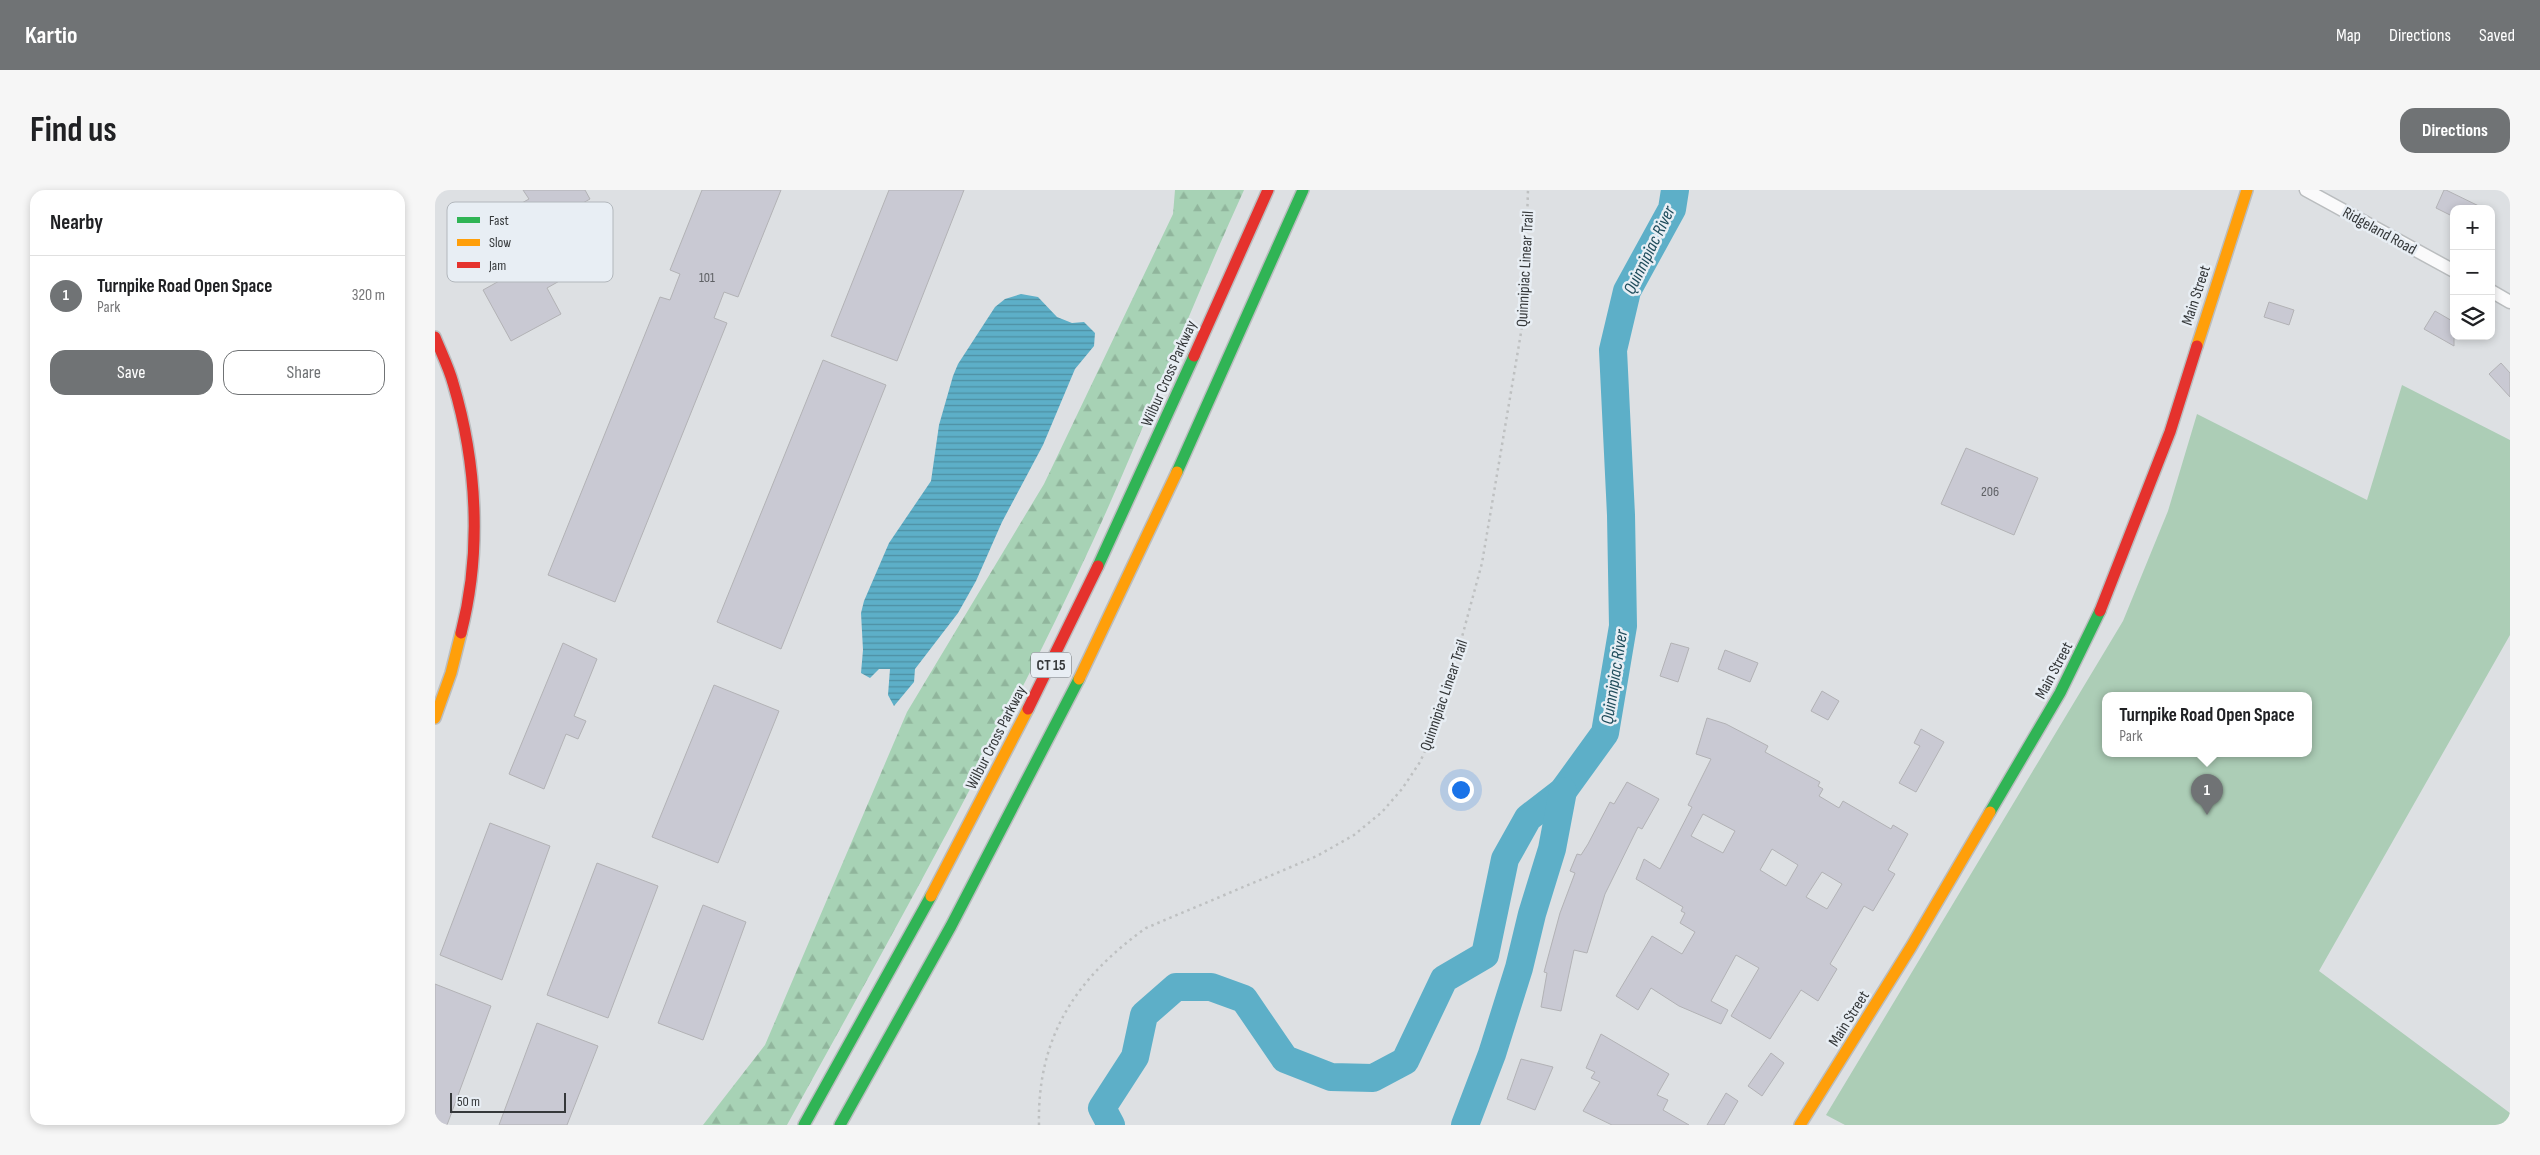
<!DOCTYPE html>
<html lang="en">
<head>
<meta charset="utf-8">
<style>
  body { margin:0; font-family:"Sofia Sans Condensed",sans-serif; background:#f6f6f6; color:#202124 }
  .controls { position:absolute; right:15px; top:15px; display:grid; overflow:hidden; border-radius:10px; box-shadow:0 2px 8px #0003 }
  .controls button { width:45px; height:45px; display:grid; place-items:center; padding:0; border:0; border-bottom:1px solid #e0e0e0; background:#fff; color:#202124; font:25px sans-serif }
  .scale { position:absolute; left:15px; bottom:12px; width:116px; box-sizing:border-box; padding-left:5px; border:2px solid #35383a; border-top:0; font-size:14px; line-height:18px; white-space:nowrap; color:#35383a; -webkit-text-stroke:4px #e8eef4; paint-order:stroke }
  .you { position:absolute; left:1025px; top:599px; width:18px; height:18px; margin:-12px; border:4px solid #fff; border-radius:50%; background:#1a73e8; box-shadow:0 0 0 8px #1a73e833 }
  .badge { display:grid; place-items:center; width:32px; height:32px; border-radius:50%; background:#707375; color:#fff; font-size:16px; font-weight:700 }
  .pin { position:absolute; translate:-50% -41px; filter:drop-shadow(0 1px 2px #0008) }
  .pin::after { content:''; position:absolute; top:26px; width:18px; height:15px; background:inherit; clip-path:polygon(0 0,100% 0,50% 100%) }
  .popup { position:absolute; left:1667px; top:502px; width:210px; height:65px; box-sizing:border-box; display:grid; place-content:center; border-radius:10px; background:#fff; filter:drop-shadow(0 1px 4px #0005); font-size:16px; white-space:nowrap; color:#757577 }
  .popup b { font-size:19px; color:#202124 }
  .popup::after { content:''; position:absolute; left:50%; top:100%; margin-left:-10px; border:10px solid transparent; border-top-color:#fff }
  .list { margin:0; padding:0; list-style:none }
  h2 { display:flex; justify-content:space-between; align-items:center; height:65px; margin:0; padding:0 20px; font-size:21px }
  h2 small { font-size:16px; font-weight:400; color:#757577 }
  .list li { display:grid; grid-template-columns:32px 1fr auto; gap:15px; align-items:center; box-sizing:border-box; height:80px; padding:0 20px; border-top:1px solid #e0e0e0 }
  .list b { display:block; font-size:19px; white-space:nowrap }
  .list p { margin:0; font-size:16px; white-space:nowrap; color:#757577 }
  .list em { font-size:16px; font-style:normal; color:#757577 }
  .actions { display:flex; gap:10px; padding:15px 20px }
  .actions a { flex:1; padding:11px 0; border:1px solid #707375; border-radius:15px; text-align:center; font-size:18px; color:#707375 }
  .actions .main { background:#707375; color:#fff }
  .icon { flex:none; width:28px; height:28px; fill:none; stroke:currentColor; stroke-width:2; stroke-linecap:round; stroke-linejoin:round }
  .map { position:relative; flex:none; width:2075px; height:935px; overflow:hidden; border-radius:15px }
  header { display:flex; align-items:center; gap:30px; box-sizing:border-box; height:70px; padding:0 25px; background:#707375; color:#fff }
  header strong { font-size:24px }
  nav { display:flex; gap:28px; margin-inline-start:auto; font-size:18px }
  .intro { display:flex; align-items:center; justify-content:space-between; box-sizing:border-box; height:120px; padding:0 30px }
  h1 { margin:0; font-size:35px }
  .button { padding:12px 22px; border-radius:15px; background:#707375; color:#fff; font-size:18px; font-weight:700 }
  main { display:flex; gap:30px; padding:0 30px }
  aside { flex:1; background:#fff; border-radius:15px; box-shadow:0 2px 8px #0003 }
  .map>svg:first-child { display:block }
</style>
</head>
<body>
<header>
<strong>Kartio</strong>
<nav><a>Map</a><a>Directions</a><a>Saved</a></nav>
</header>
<div class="intro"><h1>Find us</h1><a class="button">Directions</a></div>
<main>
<aside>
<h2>Nearby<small></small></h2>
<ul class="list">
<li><span class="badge">1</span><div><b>Turnpike Road Open Space</b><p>Park</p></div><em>320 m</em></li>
</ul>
<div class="actions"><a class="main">Save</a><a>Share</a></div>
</aside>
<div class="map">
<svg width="2075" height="935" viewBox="0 0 2075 935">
  <defs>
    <pattern id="forest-firs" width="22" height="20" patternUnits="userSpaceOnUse" patternTransform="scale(1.25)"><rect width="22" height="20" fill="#a7d2b5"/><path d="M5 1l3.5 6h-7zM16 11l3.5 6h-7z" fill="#90b59c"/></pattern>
    <pattern id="water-rules" width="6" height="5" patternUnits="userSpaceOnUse" patternTransform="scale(1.25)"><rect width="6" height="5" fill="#5dafc8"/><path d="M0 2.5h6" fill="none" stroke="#4e8fa3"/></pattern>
  </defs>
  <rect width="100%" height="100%" fill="#dde0e3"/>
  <path fill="url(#forest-firs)" d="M740,0H809C756,116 711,235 658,351C566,551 458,743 352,935H268L330,855L472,522L609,294L738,24Z"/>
  <path fill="#accdb6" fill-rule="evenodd" d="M1967,195L2075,250V445L1884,781L2075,923V935H1410L1391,925L1688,431L1733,321L1762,224L1932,310ZM1671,506H1873V564H1671Z"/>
  <polygon fill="url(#water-rules)" points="586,104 603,107 622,127 637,133 649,132 660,143 659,156 640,179 608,255 567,332 541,391 523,423 480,479 479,492 459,516 453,505 455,479 444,479 435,488 426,483 428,460 426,423 429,411 454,353 496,291 504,235 518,186 523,174 560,117 570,109"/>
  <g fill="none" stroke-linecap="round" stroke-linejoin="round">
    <g stroke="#5dafc8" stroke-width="28">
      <polyline points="676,935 667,918 700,867 709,825 741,797 776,797 809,809 850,869 896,887 938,888 970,871 1009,789 1050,765 1070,669 1093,628 1128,601 1170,543 1188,436 1186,325 1178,160 1192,101 1237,19 1240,0"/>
      <polyline points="1030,935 1057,864 1084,778 1097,724 1117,659 1128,601"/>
    </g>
  </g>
  <g fill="#c9c9d3" stroke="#b2b2b5" fill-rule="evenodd">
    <polygon points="88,0 150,0 155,9 130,23 144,48 121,60 135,85 112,98 126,124 76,151 48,100 75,85 61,61 84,49 69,23 94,9"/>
    <polygon points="267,0 346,0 303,107 289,102 279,128 292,133 180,412 113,385 225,107 235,110 245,84 235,80"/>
    <polygon points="454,0 529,0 462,171 396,146"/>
    <polygon points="2009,0 2011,0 2050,19 2019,19 2019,27 2001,18"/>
    <polygon points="1834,112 1859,120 1854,135 1829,127"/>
    <polygon points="2000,121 2019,132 2019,156 1989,139"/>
    <polygon points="388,170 451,195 346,459 282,432"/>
    <polygon points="2066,173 2075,183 2075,207 2054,184"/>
    <polygon points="1531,258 1603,288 1579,345 1506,314"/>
    <polygon points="128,453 162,469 139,526 151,531 143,549 131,544 109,599 74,584"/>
    <polygon points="1236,453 1254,458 1243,492 1225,486"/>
    <polygon points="1290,460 1323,473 1315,492 1283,479"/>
    <polygon points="279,495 344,521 283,673 217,647"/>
    <polygon points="1387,501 1404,511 1393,530 1376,521"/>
    <path d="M1272,528L1291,534L1333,556L1330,562L1385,592L1383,596L1388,599L1384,606L1404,618L1408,611L1456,639L1458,635L1473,644L1453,680L1460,684L1438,721L1429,716L1395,774L1402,779L1383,811L1366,800L1335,849L1296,826L1324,778L1301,765L1276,811L1293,820L1286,834L1244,816L1216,798L1203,820L1181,806L1217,746L1247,764L1260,742L1245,733L1250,723L1246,721L1248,717L1201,689L1209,669L1225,679L1257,617L1253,615L1276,569L1261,564ZM1268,624L1300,641L1288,663L1256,646ZM1337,659L1363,675L1351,696L1325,680ZM1387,682L1407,694L1392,719L1371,707Z"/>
    <polygon points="1486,539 1509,552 1481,602 1464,593 1485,556 1479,553"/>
    <polygon points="1192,592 1224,609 1207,639 1203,637 1170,704 1152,763 1139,760 1126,821 1106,817 1112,783 1109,782 1125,723 1140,683 1135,681 1142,664 1146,665 1153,654 1175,612 1179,614"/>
    <polygon points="55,633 115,656 67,790 5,765"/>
    <polygon points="162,673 223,696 173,828 112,805"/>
    <polygon points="268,715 311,732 268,850 223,833"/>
    <polygon points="0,794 56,816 12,935 0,935"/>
    <polygon points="102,833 163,856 132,935 64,935"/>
    <polygon points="1166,844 1234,884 1222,905 1233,910 1228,920 1254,935 1177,935 1148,921 1165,892 1156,888 1160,882 1151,878"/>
    <polygon points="1336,863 1349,873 1327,906 1313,896"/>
    <polygon points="1086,869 1118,877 1100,920 1072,909"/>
    <polygon points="1291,903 1303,911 1289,935 1272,935"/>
  </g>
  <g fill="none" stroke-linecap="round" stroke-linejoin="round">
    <g stroke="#babdbf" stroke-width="15">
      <g id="street">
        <polyline points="1871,0 2019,81"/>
        <polyline points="2056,101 2075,112"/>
      </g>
    </g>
    <g stroke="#babdbf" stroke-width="14">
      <g id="fast">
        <polyline points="742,282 868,0"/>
        <polyline points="663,376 759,166"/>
        <polyline points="1555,622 1625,503 1665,421"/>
        <polyline points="369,935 496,706"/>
        <polyline points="405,935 516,736 644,489"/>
      </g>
    </g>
    <g stroke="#babdbf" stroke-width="14">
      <g id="slow">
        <polyline points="1762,156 1812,0"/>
        <polyline points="644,489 742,282"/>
        <polyline points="0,528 16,483 26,443"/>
        <polyline points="496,706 593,519"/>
        <polyline points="1365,935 1476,757 1555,622"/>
      </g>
    </g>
    <g stroke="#babdbf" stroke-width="14">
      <g id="jam">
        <path d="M0,147C6,162 14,178 18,193C42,273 47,362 26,443"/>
        <polyline points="759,166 833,0"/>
        <polyline points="1665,421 1735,242 1762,156"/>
        <polyline points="593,519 663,376"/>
      </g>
    </g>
    <path stroke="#bec0c1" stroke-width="2.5" stroke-dasharray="2.5 4" stroke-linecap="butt" d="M604,935C602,847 641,788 711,738L882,666L919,645L947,622L967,599L985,572L1000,539L1014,495L1047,373L1089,125L1093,0"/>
    <use href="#street" stroke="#fafafb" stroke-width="12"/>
    <use href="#fast" stroke="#30b455" stroke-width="11"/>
    <use href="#slow" stroke="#ff9f0a" stroke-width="11"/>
    <use href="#jam" stroke="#e5322d" stroke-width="11"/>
  </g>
  <g text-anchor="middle" stroke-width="5" stroke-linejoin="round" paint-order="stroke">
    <g font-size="14" fill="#5e6064">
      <text x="272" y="92">101</text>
      <text x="1555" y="306">206</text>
    </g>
    <rect fill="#e8eef4" stroke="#6b6f72" stroke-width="1" x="596" y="462.5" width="40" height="25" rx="4"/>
    <g font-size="15" font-weight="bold" fill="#35383a">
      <text x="616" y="480">CT 15</text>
    </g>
    <g font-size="16" fill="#35383a" stroke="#e8eef4">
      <text transform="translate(1945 40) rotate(29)" y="6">Ridgeland Road</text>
      <text transform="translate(1089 79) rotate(-87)" y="6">Quinnipiac Linear Trail</text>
      <text transform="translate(1760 105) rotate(-72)" y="6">Main Street</text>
      <text transform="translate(733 183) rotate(-66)" y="6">Wilbur Cross Parkway</text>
      <text transform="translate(1618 480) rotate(-62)" y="6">Main Street</text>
      <text transform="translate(1008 505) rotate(-71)" y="6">Quinnipiac Linear Trail</text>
      <text transform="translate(560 547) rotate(-63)" y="6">Wilbur Cross Parkway</text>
      <text transform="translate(1413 828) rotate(-58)" y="6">Main Street</text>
    </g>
    <g font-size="18" font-style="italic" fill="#1f4c5b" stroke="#e8eef4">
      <text transform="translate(1214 60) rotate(-64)" y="6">Quinnipiac River</text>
      <text transform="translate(1179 487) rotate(-81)" y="6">Quinnipiac River</text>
    </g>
  </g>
  <rect x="12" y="12" width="166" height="80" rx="8" fill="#e8eef4" stroke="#b2b7bc" stroke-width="1"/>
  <rect x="22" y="27" width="23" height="6" fill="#30b455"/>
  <rect x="22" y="49" width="23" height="7" fill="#ff9f0a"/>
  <rect x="22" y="72" width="23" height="6" fill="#e5322d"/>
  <g font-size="14" fill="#35383a">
    <text x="54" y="35">Fast</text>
    <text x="54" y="57">Slow</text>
    <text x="54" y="80">Jam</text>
  </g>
</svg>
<div class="controls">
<button>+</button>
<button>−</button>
<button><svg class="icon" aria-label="layers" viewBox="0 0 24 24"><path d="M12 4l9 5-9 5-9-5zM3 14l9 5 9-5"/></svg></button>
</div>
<div class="scale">50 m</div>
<div class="you"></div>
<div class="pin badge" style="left:1772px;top:625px">1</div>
<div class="popup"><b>Turnpike Road Open Space</b>Park</div>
</div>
</main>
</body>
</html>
